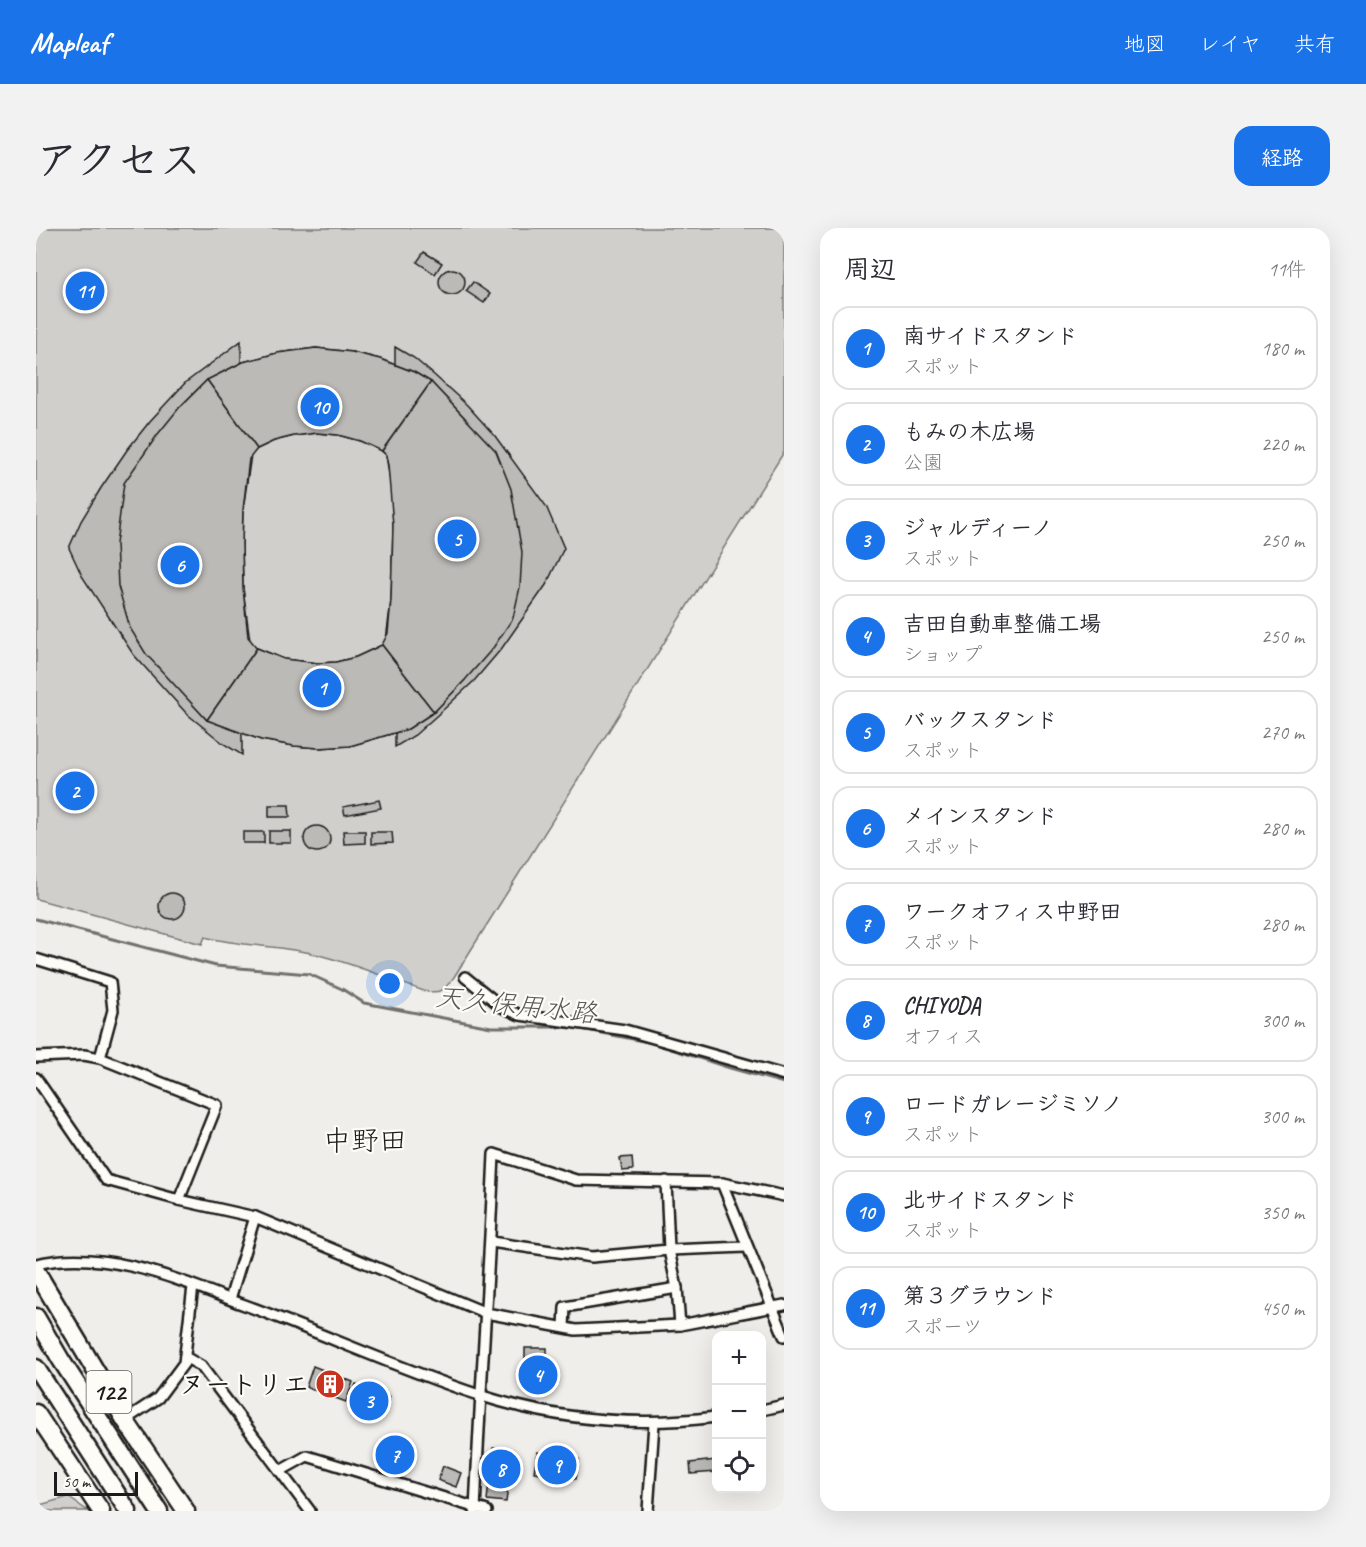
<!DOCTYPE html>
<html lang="ja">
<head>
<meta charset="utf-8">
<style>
  body { margin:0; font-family:Caveat,"Klee One",sans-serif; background:#f2f2f3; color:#2b2b33 }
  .controls { position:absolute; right:18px; bottom:18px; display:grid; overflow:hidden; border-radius:12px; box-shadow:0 6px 24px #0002 }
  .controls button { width:54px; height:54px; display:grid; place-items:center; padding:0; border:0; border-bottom:2px solid #e1e1e2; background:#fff; color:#2b2b33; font:30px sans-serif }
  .scale { position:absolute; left:18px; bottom:15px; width:84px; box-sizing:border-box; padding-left:6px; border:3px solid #1c1c1c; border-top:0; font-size:16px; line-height:21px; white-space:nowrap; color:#1c1c1c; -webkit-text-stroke:4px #fdfcf7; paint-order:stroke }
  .you { position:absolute; left:354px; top:756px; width:21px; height:21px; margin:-15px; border:4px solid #fff; border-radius:50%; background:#1a73e8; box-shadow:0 0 0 9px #1a73e833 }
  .badge { display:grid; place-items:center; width:39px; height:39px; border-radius:50%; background:#1a73e8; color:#fff; font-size:20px; font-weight:700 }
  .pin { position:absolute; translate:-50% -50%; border:3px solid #fff; box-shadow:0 2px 6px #0006 }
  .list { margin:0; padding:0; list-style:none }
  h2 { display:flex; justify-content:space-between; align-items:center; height:78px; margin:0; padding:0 24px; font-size:26px }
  h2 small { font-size:20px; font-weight:400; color:#7c7c81 }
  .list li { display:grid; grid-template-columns:39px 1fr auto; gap:18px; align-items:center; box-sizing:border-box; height:84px; margin:0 12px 12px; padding:0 12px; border:2px solid #e1e1e2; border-radius:18px }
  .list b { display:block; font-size:22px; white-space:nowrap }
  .list p { margin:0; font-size:20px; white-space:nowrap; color:#7c7c81 }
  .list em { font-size:20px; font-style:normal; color:#7c7c81 }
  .icon { flex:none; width:33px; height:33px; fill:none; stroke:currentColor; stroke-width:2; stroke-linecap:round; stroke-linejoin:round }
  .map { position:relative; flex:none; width:748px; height:1283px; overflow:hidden; border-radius:18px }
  header { display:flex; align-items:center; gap:36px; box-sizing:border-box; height:84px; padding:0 30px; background:#1a73e8; color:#fff }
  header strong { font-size:28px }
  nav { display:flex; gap:33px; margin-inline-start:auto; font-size:21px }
  .intro { display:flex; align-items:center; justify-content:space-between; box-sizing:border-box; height:144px; padding:0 36px }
  h1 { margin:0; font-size:42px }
  .button { padding:15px 27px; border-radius:18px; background:#1a73e8; color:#fff; font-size:21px; font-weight:700 }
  main { display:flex; gap:36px; padding:0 36px }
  aside { flex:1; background:#fff; border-radius:18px; box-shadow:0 6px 24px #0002 }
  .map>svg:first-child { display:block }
</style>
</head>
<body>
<header>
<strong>Mapleaf</strong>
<nav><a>地図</a><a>レイヤ</a><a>共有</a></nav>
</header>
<div class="intro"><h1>アクセス</h1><a class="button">経路</a></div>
<main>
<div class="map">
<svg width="748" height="1283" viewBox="0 0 748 1283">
  <rect width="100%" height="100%" fill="#f0eeea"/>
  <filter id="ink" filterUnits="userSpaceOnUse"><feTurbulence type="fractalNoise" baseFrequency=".0167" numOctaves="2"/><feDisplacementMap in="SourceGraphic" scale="12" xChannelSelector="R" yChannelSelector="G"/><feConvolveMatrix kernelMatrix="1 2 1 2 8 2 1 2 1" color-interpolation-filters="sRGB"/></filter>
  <g filter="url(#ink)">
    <g fill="#d0cfcc" stroke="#767674" stroke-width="1.5">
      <path d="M0,0H745L748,6V224L418,749C408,762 406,766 388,763C353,751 318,736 283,727C246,717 207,719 169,709L166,716L0,671Z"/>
      <polygon points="32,1269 52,1283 0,1283 0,1278"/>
    </g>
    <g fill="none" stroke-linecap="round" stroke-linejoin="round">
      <polyline stroke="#706f6d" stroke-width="3" points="0,691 180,738 273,746 306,761 328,775 455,799 536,799 617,815 694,840 748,855"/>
    </g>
    <g fill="#bbbab6" stroke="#1c1c1c" stroke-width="1.5" fill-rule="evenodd">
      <polygon points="388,24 406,35 399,46 381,34"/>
      <circle cx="416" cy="54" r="13"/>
      <polygon points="437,54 454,66 448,75 430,63"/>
      <polygon points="205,113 206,527 188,516 151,486 97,426 46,348 33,320 45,293 65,260 91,222 114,193 149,155"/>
      <polygon points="359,119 378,130 398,147 431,177 459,208 510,278 528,320 510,357 466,420 438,453 408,481 379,507 359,519"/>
      <path d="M280,120L316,124L344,131L378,144L395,154L429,190L440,258L442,295L440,378L429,452L398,484L372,501L314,518L283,520L258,518L225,512L171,492L140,457L129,428L123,366L122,316L123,276L131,210L143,180L171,152L207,134L241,125ZM281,205L302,207L324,213L342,220L350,227L356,266L357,297L355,372L350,412L346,417L320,429L300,434L282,435L248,431L221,420L214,413L207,360L206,316L207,282L215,227L221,221L238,213L258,208Z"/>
      <polygon points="280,120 316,124 344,131 378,144 395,154 346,223 324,213 302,207 281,205 258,208 238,213 221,221 171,152 207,134 241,125"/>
      <polygon points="171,152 221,221 213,231 207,282 206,316 207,360 212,409 221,420 171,492 110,426 94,400 82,358 80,316 88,255 122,206 143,180"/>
      <polygon points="395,154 460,223 475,261 486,324 484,359 477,390 457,420 429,452 398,484 346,417 352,405 355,372 357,297 352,237 350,227 346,223"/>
      <polygon points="346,417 398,484 372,501 314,518 283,520 258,518 225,512 171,492 221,420 248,431 282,435 300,434 320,429"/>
      <polygon points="343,572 345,580 309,587 307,579"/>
      <polygon points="233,577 253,577 254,589 233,589"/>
      <circle cx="281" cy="611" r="13"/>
      <rect x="233" y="603" width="22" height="12"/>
      <polygon points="307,603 329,603 329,615 308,616"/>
      <rect x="207" y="604" width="21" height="11"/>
      <polygon points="335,604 356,604 357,615 335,616"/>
      <circle cx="136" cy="678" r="13"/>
      <polygon points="596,929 597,942 586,943 584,930"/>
      <polygon points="489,1120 511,1120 511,1162 493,1162 493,1154 489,1154"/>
      <polygon points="277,1138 317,1154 310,1174 270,1159"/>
      <polygon points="320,1156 354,1169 346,1190 312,1177"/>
      <polygon points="344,1215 378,1225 374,1239 340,1229"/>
      <polygon points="457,1220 477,1222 470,1274 451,1272"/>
      <polygon points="501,1224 543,1231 540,1251 498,1244"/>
      <polygon points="680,1232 680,1244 655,1246 654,1235"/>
      <polygon points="407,1238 425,1245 420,1259 402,1252"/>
    </g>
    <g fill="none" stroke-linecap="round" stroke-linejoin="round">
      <g stroke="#1c1c1c" stroke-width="14">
        <g id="street">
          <polyline points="0,731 74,754 77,782 64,830"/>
          <polyline points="429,749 466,779 484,787 589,802 748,847"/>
          <polyline points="0,829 48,827 64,830 181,877 143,972"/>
          <polyline points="0,850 70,952 143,972 219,989 450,1085 540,1102 644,1097 748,1077"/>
          <polyline points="630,953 633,1022 641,1060 644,1097"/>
          <polyline points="686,955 748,1108"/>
          <polyline points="455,1014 556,1029 633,1022 710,1019"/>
          <path d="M0,1036C69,1019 143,1052 206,1076C286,1105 363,1141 443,1167C520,1192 601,1199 680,1189"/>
          <polyline points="194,1071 219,989"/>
          <polyline points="528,1099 529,1079 641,1060"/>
          <polyline points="149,1129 165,1138 274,1283"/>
          <polyline points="726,1182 748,1177"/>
          <polyline points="89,1192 122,1170 148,1135 157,1058"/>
          <polyline points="244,1243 271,1228 451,1283"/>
          <path d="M439,1283C444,1164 453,1045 458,926L540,952L686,955L748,968"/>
          <polyline points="612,1283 618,1195"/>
        </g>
      </g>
      <g stroke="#1c1c1c" stroke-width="21">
        <g id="highway">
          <polyline points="0,1043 89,1192 150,1283"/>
          <polyline points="0,1089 25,1132 123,1283"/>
          <polyline points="0,1140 92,1283"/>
          <polyline points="0,1185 65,1283"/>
        </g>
      </g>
      <use href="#street" stroke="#fdfcf7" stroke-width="9"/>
      <use href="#highway" stroke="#fdfcf7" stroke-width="16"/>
    </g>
  </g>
  <defs>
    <g id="building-disc" transform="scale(1.5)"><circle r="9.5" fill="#c8321e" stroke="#fdfcf7"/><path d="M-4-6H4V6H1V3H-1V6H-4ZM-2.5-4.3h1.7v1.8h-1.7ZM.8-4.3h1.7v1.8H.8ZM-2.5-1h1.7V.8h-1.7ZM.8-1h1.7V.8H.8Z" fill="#fff"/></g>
  </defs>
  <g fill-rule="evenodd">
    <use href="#building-disc" x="294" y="1156"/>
  </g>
  <g text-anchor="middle" stroke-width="4.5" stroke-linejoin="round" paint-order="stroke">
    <rect fill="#fdfcf7" stroke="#605f5e" stroke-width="1.5" x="50.5" y="1143" width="45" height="42" rx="4.5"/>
    <g font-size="24" font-weight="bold" fill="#1c1c1c">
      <text x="73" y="1172">122</text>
    </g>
    <g font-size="26" font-weight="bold" fill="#1c1c1c" stroke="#fdfcf7" text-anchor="end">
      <text x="273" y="1165">ヌートリエ</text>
    </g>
    <g font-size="27" font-style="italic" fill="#5b5b59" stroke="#fdfcf7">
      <text transform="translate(480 777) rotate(6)" y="9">天久保用水路</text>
    </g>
    <g font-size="28" fill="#1c1c1c" stroke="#fdfcf7">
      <text x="329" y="922">中野田</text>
    </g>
  </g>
</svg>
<div class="controls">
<button>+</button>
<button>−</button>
<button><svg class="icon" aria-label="locate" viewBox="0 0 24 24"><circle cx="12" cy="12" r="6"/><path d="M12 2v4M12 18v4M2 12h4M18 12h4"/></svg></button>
</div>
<div class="scale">50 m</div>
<div class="you"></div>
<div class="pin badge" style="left:286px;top:460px">1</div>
<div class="pin badge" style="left:39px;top:563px">2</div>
<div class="pin badge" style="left:333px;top:1173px">3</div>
<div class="pin badge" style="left:502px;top:1147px">4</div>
<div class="pin badge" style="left:421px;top:311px">5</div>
<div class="pin badge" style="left:144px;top:337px">6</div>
<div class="pin badge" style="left:359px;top:1227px">7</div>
<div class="pin badge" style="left:465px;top:1241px">8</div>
<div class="pin badge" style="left:521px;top:1237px">9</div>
<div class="pin badge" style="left:284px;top:179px">10</div>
<div class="pin badge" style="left:49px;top:63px">11</div>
</div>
<aside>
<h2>周辺<small>11件</small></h2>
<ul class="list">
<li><span class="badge">1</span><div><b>南サイドスタンド</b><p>スポット</p></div><em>180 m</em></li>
<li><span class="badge">2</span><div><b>もみの木広場</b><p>公園</p></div><em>220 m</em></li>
<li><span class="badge">3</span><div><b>ジャルディーノ</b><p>スポット</p></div><em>250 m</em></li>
<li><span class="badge">4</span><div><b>吉田自動車整備工場</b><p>ショップ</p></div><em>250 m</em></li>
<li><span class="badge">5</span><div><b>バックスタンド</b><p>スポット</p></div><em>270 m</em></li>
<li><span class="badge">6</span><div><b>メインスタンド</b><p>スポット</p></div><em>280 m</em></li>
<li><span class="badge">7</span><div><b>ワークオフィス中野田</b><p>スポット</p></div><em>280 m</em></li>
<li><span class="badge">8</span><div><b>CHIYODA</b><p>オフィス</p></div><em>300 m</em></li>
<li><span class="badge">9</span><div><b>ロードガレージミソノ</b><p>スポット</p></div><em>300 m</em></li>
<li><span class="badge">10</span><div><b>北サイドスタンド</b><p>スポット</p></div><em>350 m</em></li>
<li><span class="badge">11</span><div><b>第３グラウンド</b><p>スポーツ</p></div><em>450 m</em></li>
</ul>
</aside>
</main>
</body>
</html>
